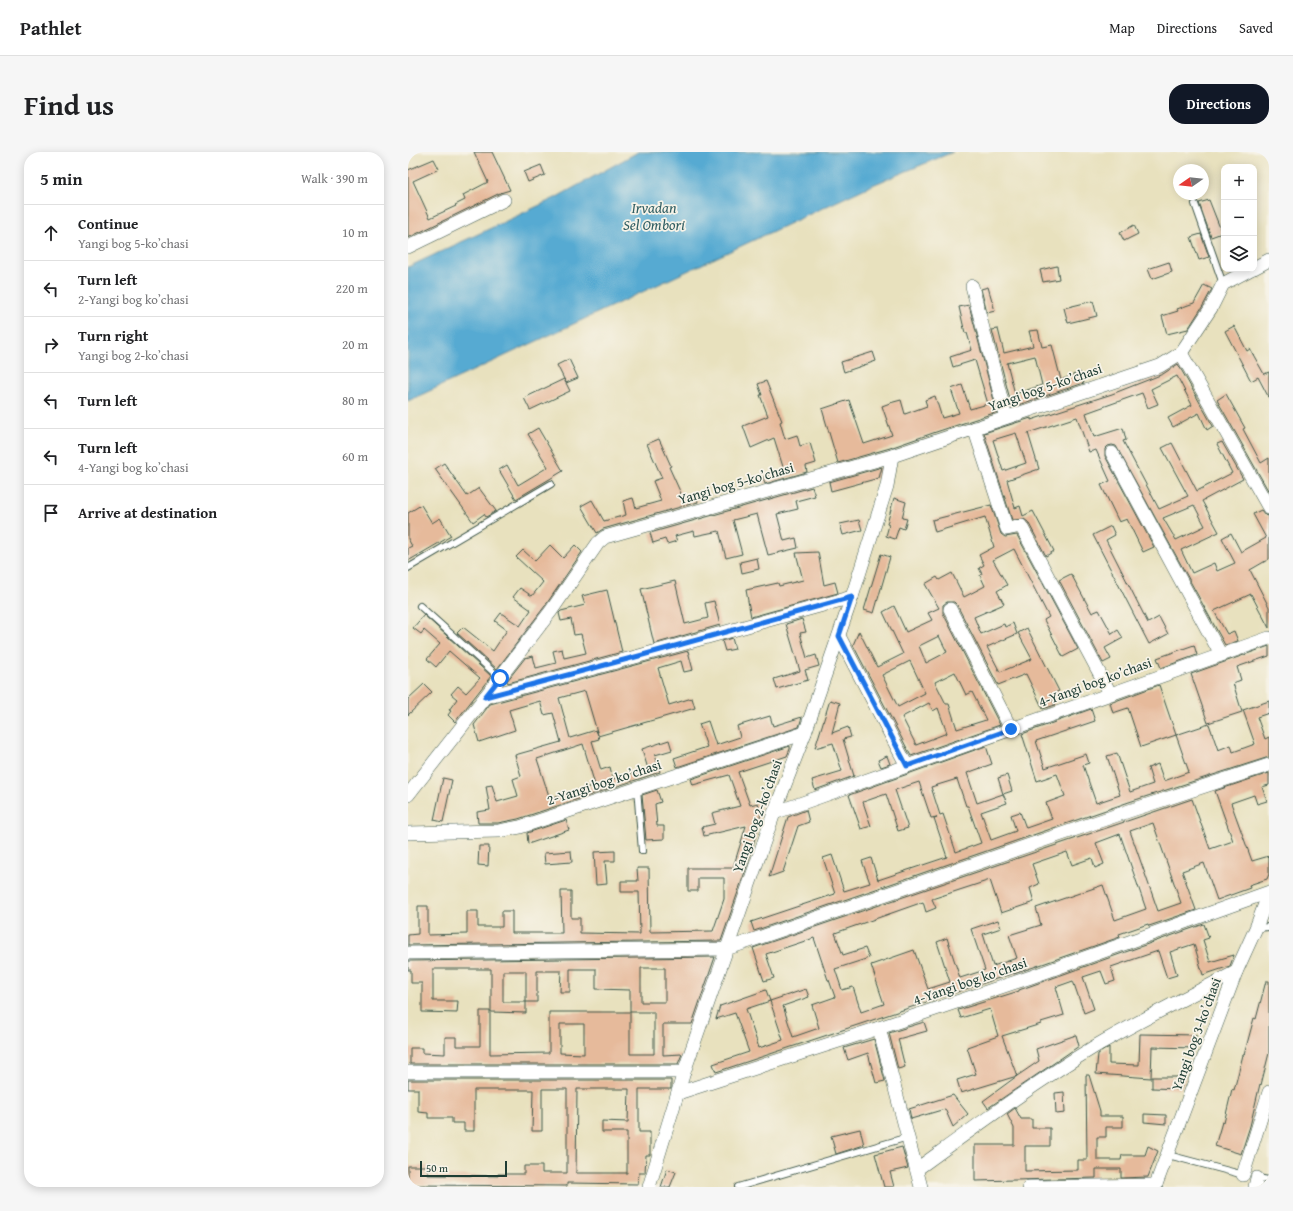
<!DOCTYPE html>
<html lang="en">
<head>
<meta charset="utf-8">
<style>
  body { margin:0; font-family:"Gentium Book Plus",serif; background:#f6f6f6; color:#202124 }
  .controls { position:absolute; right:12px; top:12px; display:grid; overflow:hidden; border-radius:8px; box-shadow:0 2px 10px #0003 }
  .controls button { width:36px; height:36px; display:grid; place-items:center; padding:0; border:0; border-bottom:1px solid #e0e0e0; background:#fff; color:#202124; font:20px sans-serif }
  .compass { position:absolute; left:765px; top:12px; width:36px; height:36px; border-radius:50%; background:#fff; box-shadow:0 2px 10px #0003; rotate:256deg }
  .scale { position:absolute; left:12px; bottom:10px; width:87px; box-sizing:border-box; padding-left:4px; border:2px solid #1f3d34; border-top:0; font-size:11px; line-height:14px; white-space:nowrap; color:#1f3d34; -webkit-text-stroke:3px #f7f3e8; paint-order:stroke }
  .stop { position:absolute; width:12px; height:12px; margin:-9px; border:3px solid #1a73e8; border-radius:50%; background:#fff }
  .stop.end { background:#1a73e8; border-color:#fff; box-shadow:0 1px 4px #0008 }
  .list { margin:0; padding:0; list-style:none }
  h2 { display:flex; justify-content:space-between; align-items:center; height:52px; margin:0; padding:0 16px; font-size:17px }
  h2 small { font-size:13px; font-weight:400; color:#757577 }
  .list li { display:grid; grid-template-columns:26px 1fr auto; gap:12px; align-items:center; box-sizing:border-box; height:56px; padding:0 16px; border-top:1px solid #e0e0e0 }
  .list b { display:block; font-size:15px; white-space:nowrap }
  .list p { margin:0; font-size:13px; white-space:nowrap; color:#757577 }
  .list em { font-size:13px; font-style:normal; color:#757577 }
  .icon { flex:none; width:22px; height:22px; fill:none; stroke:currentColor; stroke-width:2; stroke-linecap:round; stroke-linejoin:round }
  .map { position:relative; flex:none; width:861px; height:1035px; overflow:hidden; border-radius:16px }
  header { display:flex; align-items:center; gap:24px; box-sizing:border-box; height:56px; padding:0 20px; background:#fff; border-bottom:1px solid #e0e0e0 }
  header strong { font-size:19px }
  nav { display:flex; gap:22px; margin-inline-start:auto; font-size:14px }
  .intro { display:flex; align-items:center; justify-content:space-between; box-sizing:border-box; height:96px; padding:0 24px }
  h1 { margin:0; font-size:28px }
  .button { padding:10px 18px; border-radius:16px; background:#111827; color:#fff; font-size:14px; font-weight:700 }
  main { display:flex; gap:24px; padding:0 24px }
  aside { flex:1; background:#fff; border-radius:16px; box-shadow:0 2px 10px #0003 }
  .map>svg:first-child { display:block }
</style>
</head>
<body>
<header>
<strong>Pathlet</strong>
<nav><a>Map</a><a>Directions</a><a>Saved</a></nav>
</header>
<div class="intro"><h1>Find us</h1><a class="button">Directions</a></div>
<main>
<aside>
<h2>5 min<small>Walk · 390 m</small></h2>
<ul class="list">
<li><svg class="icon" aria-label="ahead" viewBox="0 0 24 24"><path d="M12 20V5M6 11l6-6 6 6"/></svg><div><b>Continue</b><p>Yangi bog 5-koʼchasi</p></div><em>10 m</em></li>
<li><svg class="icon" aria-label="left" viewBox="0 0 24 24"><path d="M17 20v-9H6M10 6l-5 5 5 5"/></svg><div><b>Turn left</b><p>2-Yangi bog koʼchasi</p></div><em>220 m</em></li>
<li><svg class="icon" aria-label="right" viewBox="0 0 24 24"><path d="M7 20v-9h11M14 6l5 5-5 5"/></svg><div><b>Turn right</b><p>Yangi bog 2-koʼchasi</p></div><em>20 m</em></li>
<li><svg class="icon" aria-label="left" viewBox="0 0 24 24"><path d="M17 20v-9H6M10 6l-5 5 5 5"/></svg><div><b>Turn left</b></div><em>80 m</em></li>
<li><svg class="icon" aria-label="left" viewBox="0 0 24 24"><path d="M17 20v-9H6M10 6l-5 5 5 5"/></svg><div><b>Turn left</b><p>4-Yangi bog koʼchasi</p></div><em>60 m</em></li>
<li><svg class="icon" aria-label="arrive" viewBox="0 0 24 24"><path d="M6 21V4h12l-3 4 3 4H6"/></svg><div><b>Arrive at destination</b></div></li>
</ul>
</aside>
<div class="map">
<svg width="861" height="1035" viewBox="0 0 861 1035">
  <rect width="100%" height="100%" fill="#f7f3e8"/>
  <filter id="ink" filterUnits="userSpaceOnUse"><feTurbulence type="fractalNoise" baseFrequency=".025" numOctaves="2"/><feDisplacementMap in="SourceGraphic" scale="8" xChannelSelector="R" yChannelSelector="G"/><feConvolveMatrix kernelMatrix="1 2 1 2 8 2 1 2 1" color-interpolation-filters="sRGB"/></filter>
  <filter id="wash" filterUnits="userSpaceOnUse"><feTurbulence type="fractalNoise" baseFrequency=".012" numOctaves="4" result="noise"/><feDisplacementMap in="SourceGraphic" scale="16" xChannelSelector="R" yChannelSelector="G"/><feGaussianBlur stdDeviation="0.9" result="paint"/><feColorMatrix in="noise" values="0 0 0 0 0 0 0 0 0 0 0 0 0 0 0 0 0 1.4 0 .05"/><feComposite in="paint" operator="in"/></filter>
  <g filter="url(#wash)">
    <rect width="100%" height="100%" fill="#e8e1be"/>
    <polygon fill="#56aad2" stroke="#3a7483" points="230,0 545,0 462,34 0,249 0,115 147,46"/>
    <g id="blocks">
      <g fill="#e6ba9b" fill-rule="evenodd">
        <polygon points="66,0 84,0 102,38 92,41 0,86 0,18 26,7 31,17 5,29 22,66 48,54 47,53 57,48 55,43 80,30"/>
        <polygon points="133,13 137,23 120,30 116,20"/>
        <polygon points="801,48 814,81 803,85 791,51"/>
        <polygon points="726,73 730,82 716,89 712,81"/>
        <polygon points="793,82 801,105 791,108 783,85"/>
        <polygon points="761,110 764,120 744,127 740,117"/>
        <polygon points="649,114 651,127 635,130 632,118"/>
        <polygon points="796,133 804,137 796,152 780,177 759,182 754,164 770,159 769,157 786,151"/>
        <polygon points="580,135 587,159 579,161 573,137"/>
        <polygon points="685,149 689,164 660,171 656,156"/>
        <polygon points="561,153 589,260 528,280 482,296 430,311 414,257 441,248 456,292 484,283 474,254 482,251 493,248 497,262 519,254 517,248 527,244 534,266 551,261 543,237 554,233 562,257 580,252 567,208 545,215 542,205 564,198 559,181 557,181 551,155"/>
        <polygon points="826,174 839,199 842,197 856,222 861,220 861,246 850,225 843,229 817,179"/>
        <path d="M590,177L596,201L625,194L621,179L630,178L634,195L644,193L653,228L672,220L676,231L604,255L584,178ZM627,204L634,233L607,242L599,211Z"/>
        <polygon points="465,200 468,209 436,220 433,210"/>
        <polygon points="161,207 170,226 158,231 149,213"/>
        <path d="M770,212L805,274L799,278L791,261L765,275L760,266L784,253L769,224L743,237L750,252L740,256L734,241L678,261L686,285L715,276L718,288L715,289L751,357L780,344L754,296L764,291L789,339L824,321L809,292L814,290L835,327L794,349L811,380L773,398L784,421L806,411L809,419L827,411L814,386L823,381L833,400L858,386L845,362L853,358L857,363L861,364V407L842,418L861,455V476L843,442L806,459L819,482L826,479L830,489L817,493L708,294L704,293L700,294L697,297V304L746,395L735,400L719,367L711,370L693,333L702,329L688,298L681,300L669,265L620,281L631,317L599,328L607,356L612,354L615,364L625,359L646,399L638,404L620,370L616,367L604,368L576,281L623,266V268L704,242L755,222ZM608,281L618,311L595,319L585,288ZM786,353L797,374L768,388L755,366Z"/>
        <polygon points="156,227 162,239 122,258 116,246"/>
        <polygon points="358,229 374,269 372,270 377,287 389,283 392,294 402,291 408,311 398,314 399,320 357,332 355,325 376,318 366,286 343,296 335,274 360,264 352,243 354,243 350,232"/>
        <polygon points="818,242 837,276 835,277 853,311 861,306 861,340 809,248"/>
        <polygon points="130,276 155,319 108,347 91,318 99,313 110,333 140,315 120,282"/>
        <polygon points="251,287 263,314 261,315 275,346 288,343 290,350 195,377 189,381 173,354 184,348 196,369 218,363 215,349 225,346 228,356 253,349 245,329 254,326 239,292"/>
        <polygon points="36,311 59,344 71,336 88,359 78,365 76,362 65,370 27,317"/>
        <polygon points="474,315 471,326 423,339 421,330"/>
        <polygon points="404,335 407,344 388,349 390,357 369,362 376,389 388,386 390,396 360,403 349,362 325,368 334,402 318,406 311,379 287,384 286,379 267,384 269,389 259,392 257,387 245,391 242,381"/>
        <polygon points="486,346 498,350 494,366 499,367 496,377 491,375 487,387 478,384 481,373 479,372"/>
        <polygon points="13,353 24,371 32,366 43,384 0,409 0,396 4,394 0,387 0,361"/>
        <path d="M583,353L593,382L597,385L609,383L670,497L655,505L636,468L641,465L606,397L585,408L599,433L589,439L596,452L566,465L573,482L596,472L597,475L605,471L609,482L579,495L592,520L624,507L610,481L619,476L651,539L642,543L647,553L635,557L618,522L590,533L549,453L546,450H539L535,453V461L592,573L503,604L445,493L451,479L469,515L495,502L475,460L486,454L498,480L524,468L520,461L531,456L517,432L529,425L531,428L544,421L556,445L577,434L572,423L574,422L571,416L576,413L571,403L586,395L577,365L527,380L524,368ZM531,484L539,500L518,511L511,494ZM502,509L517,541L490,555L474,523ZM547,520L558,543L564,540L578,568L549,577L541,552H538L527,530ZM521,551L525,559L530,556L539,581L508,593L494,565Z"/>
        <polygon points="451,368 454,378 435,383 432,372"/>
        <polygon points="703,374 707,383 698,388 740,471 751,465 760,482 741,492 685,383"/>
        <polygon points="142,393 155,406 167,393 174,400 137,454 89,517 49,481 55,475 85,499 99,478 87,469 93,461 112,474 123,458 105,445 112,436 124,444 135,430 108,405 115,398 127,409"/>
        <polygon points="410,400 416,433 427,430 430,441 343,465 338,438 370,431 371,434 395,428 388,401"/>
        <polygon points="473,402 482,405 466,461 456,458"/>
        <polygon points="349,406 351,417 334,421 332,410"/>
        <polygon points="663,422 684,461 691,458 704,482 710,478 715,486 697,496 703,507 695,511 651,428"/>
        <polygon points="267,429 277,472 300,466 297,451 306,449 312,473 246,492 233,437"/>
        <polygon points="199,438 214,500 100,531 99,529 117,506 125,504 128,516 148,511 145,499 154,497 156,506 178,501 173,482 166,483 163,467 153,469 151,461 153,459 177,453 174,444"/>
        <polygon points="16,463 83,524 47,570 40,563 43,559 41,558 49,547 43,542 50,534 58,541 72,526 41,499 28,515 19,507 32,492 16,478 13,482 5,476"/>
        <polygon points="394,467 398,480 392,481 399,506 408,503 411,514 397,518 400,528 369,537 366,527 392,519 378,472"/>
        <polygon points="324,486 327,497 317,499 314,489"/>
        <polygon points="786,493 789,503 753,516 749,506"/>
        <polygon points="861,494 861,504 829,515 833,528 825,531 834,560 800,571 783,522"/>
        <path d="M280,499L285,518L276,520L273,509L250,516L261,553L284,546L287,556L190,584L191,587L184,589L193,618L202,615L205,627L240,617L234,597L261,588L264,598L247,603L252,620L110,667L90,671H70L69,660L82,658L78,634L84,633L89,650L110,644L105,627L113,624L107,603L153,590L145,561L136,563L132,549L101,558L107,578L71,590L66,573L82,552ZM177,539L190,583L188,578L162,586L151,546ZM175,592L187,633L142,647L129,607Z"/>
        <polygon points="16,532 24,540 0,563 0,547"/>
        <polygon points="751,533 768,583 733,595 720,556 705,561 702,551"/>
        <polygon points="422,548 432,551 424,581 440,575 443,585 435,587 446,624 407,638 404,628 434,619 425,591 407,596"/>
        <path d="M861,549V561L849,565L857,587L861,585V605L721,650L346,779L343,770L427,742L415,706L424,703L436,739L462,731L454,709L463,706L470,728L539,705L526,666L529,665L523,666L511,630L487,638L500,676L490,679L478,642L455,650L463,674L453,677L441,643L578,594L584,612L559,621L569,651L595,642L599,651L573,660L583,688L608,679L603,663L612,660L618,676L644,667L638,651L657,644L649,622L629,629L614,582L683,557L687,569L628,589L637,616L678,602L681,611L675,613L688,651L712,643L699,604L709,601L722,640L745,632L740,616L750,612L756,629L781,620L768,583L801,572L810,598L823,593L825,600L847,592L835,558ZM549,627L558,654H560L573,691L548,700L535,662L532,663L523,635Z"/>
        <polygon points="362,564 365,574 394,565 391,575 269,615 266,606 299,595 291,572 300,569 308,593 332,585 329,574"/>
        <polygon points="382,594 382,597 379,604 330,620 342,653 350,651 353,661 349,679 340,711 313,789 0,793 0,783 10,782 10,754 20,754 20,783 59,782 59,759 70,759 70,775 94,775 94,759 104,759 104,781 154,781 153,739 163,739 163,766 172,766 172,781 232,782 231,740 213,740 213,729 230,729 229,716 241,716 242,780 305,779 316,747 316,726 290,726 290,739 280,739 280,716 325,716 338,674 296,684 294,675 307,672 304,661 332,654 321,623 285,633 283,627"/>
        <polygon points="479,604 482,612 473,615 470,608"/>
        <path d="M861,621V633L854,635L859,649L849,652L846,643L823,651L844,709L861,704V722L859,727L841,733L842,736L809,748L796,711L774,719L788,758L741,774L740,772L711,782L712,785L620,817L606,822V821L308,920L305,912L341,900L327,861L308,867L312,854L358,838L362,849L398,837L401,845L375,854L385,885L411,876L404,853L427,845L421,828H420L406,786L358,802L366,826L356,829L345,796L784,647L802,697L825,689L807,639ZM745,671L773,751L750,759L722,679ZM712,682L738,757L707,768L695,733L628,756L633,773L601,783L609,806L585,814L575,782L593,776L590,768L563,777L577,818L552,826L539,786L529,790L542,830L520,837L506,798L463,813L476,852L453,860L445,835L434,838L427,817L461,806L457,796L435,803L427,781L515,750L518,760L528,756L524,747L582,728L593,761L626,750L622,736L631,732L624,712L659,700L664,713L684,706L687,716L696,712L688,691ZM362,849L375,888L351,896L338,857Z"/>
        <polygon points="599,623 604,639 595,642 590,626"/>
        <polygon points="35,626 44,628 35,670 26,668"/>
        <polygon points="249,638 253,650 247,652 249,674 256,674 256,687 238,688 234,643"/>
        <polygon points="398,658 401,670 390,674 375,720 361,725 380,665"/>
        <polygon points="158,668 161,678 120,692 119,681"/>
        <polygon points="71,694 81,694 80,714 70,713"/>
        <polygon points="163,699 164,710 137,712 136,701"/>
        <polygon points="207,699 207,709 197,709 199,732 188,733 186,700"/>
        <polygon points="796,772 801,786 795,788 802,810 826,803 822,814 795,823 786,792 762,800 769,823 759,826 750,799 703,815 707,829 698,832 693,819 675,825 686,857 676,861 665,829 648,835 656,863 633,870 633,872 594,884 609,924 631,909 628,897 668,883 671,894 580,956 575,949 609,924 553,941 549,928 568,922 559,895 590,884 582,857 553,866 550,858 611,839 611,838"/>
        <path d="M307,805L284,872H255V903L274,902L270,912H2V896H14V901L37,902V885H48V894H72V859H82V902L141,901V860H222V838L188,837V817H162V840H152L153,819H129V850H118V861L83,860V817H25V849H50L49,861L14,860V831H3V818H0V809ZM233,816H257V850H233ZM95,819H118V850H95ZM222,860H246V902H222ZM152,872H176V902L152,901Z"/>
        <polygon points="858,829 861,829 861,901 853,933 852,932 842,974 833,1002 807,994 814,970 816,971 824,937 826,938 835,903 836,903 846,866 848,867"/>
        <polygon points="516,870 519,879 490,887 497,915 490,917 481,881"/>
        <polygon points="732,882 788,883 788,896 744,895 743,926 688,922 690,902 701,895 701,912 731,913"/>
        <polygon points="466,887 477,929 468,931 460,901 440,908 436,896"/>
        <polygon points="678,923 681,923 692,959 692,964 715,964 715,975 698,975 698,985 689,985 689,1008 713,1008 714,1003 737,1003 740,994 750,999 740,1025 713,1026 713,1017 688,1017 688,1026 567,1029 567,993 606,993 606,976 599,962 607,956 613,967 624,967 624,976 642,976 642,994 617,994 617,1019 670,1018 670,1008 679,1008"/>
        <polygon points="744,925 778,925 772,937 744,936"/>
        <path d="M0,928H263V937H231V980H242V1003H238L237,1021H231L230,1032L159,1031V1034L0,1033V1014H20V1023L90,1024V1022H116V1014H134V1021H159V937H134V979H124L125,938H66V979H56V971H44V966H20V961L10,960V937H0ZM169,937H221L220,970L194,969V980H219V1021H168Z"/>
        <polygon points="656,940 657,961 648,962 647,941"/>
        <polygon points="545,943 560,962 545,975 537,957 503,967 501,957"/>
        <polygon points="736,962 758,963 758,972 736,970"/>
        <polygon points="452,977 456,993 428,1002 423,984"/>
        <polygon points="494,995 500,1016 482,1020 486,1035 476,1035 467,1002"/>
        <polygon points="259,1017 268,1020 262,1035 253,1035"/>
      </g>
    </g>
  </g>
  <g filter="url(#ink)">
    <use href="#blocks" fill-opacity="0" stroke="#3d5649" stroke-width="1"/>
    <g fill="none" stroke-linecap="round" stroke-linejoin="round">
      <g stroke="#3d5649" stroke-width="8">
        <g id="service">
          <polyline points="787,52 815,132"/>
          <polyline points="0,416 143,332"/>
          <polyline points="12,454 92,526"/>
          <polyline points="229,636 234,699"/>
          <polyline points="848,776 861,775"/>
          <polyline points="760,1003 836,1023"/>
          <polyline points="849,1026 861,1028"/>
          <polyline points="330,1035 500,985"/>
        </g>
      </g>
      <g stroke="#3d5649" stroke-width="14">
        <g id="minor">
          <polyline points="0,95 96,48"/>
          <polyline points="846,116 861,108"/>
          <polyline points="564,134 598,265"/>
          <polyline points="773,201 861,356"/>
          <polyline points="566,276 599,377 613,374 702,541"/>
          <polyline points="704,301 813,503"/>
          <polyline points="542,457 603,577"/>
          <polyline points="431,484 499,614"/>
          <polyline points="77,545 231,504 444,445"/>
          <polyline points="0,643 77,545 143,459 190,391 197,385 484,304 752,214 773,201 803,156 815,132 843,117"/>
          <polyline points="366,661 861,486"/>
          <polyline points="0,681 91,679 112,675 397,581"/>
          <polyline points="0,801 318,797 724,658 861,613"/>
          <polyline points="471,876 513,1035"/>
          <polyline points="0,920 276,920"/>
          <polyline points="270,941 471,876 623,825 861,740"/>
          <path d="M509,1017C567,975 625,932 686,895C732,868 781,844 828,820"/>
          <polyline points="835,1023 861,940"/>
          <polyline points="241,1035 276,920 366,661 397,581 444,445 479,334 484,304"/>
          <polyline points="621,1035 748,1033"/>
          <polyline points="747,1035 828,820 848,776 861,741"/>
          <polyline points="847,1035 849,1026"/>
        </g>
      </g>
      <use href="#service" stroke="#fff" stroke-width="6"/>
      <use href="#minor" stroke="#fff" stroke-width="13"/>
    </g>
  </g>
  <g fill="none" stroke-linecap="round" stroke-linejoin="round" filter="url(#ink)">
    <polyline stroke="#1a73e8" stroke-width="5" points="92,526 77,545 231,504 444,445 431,484 499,614 603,577"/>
  </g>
  <g text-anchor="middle" stroke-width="3.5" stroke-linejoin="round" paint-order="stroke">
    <g font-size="14" fill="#1f3d34" stroke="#f7f3e8">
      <text transform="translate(637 235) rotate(-19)" y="5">Yangi bog 5-koʼchasi</text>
      <text transform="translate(328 331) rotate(-16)" y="5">Yangi bog 5-koʼchasi</text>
      <text transform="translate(687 530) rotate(-20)" y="5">4-Yangi bog koʼchasi</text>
      <text transform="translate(196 630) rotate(-18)" y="5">2-Yangi bog koʼchasi</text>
      <text transform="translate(349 664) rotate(-70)" y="5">Yangi bog 2-koʼchasi</text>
      <text transform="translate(562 829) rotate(-19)" y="5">4-Yangi bog koʼchasi</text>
      <text transform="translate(788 882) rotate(-70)" y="5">Yangi bog 3-koʼchasi</text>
    </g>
    <g font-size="15" font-style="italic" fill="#305e63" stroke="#f7f3e8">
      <text x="246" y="61">Irvadan<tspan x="246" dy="17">Sel Ombori</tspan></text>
    </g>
  </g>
</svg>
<div class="controls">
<button>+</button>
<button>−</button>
<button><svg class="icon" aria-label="layers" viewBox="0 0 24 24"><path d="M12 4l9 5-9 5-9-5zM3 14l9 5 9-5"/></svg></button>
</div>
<svg class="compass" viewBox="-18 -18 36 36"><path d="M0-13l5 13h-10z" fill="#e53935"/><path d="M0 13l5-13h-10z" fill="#757577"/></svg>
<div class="scale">50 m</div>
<div class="stop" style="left:92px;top:526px"></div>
<div class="stop end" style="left:603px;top:577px"></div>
</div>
</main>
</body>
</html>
